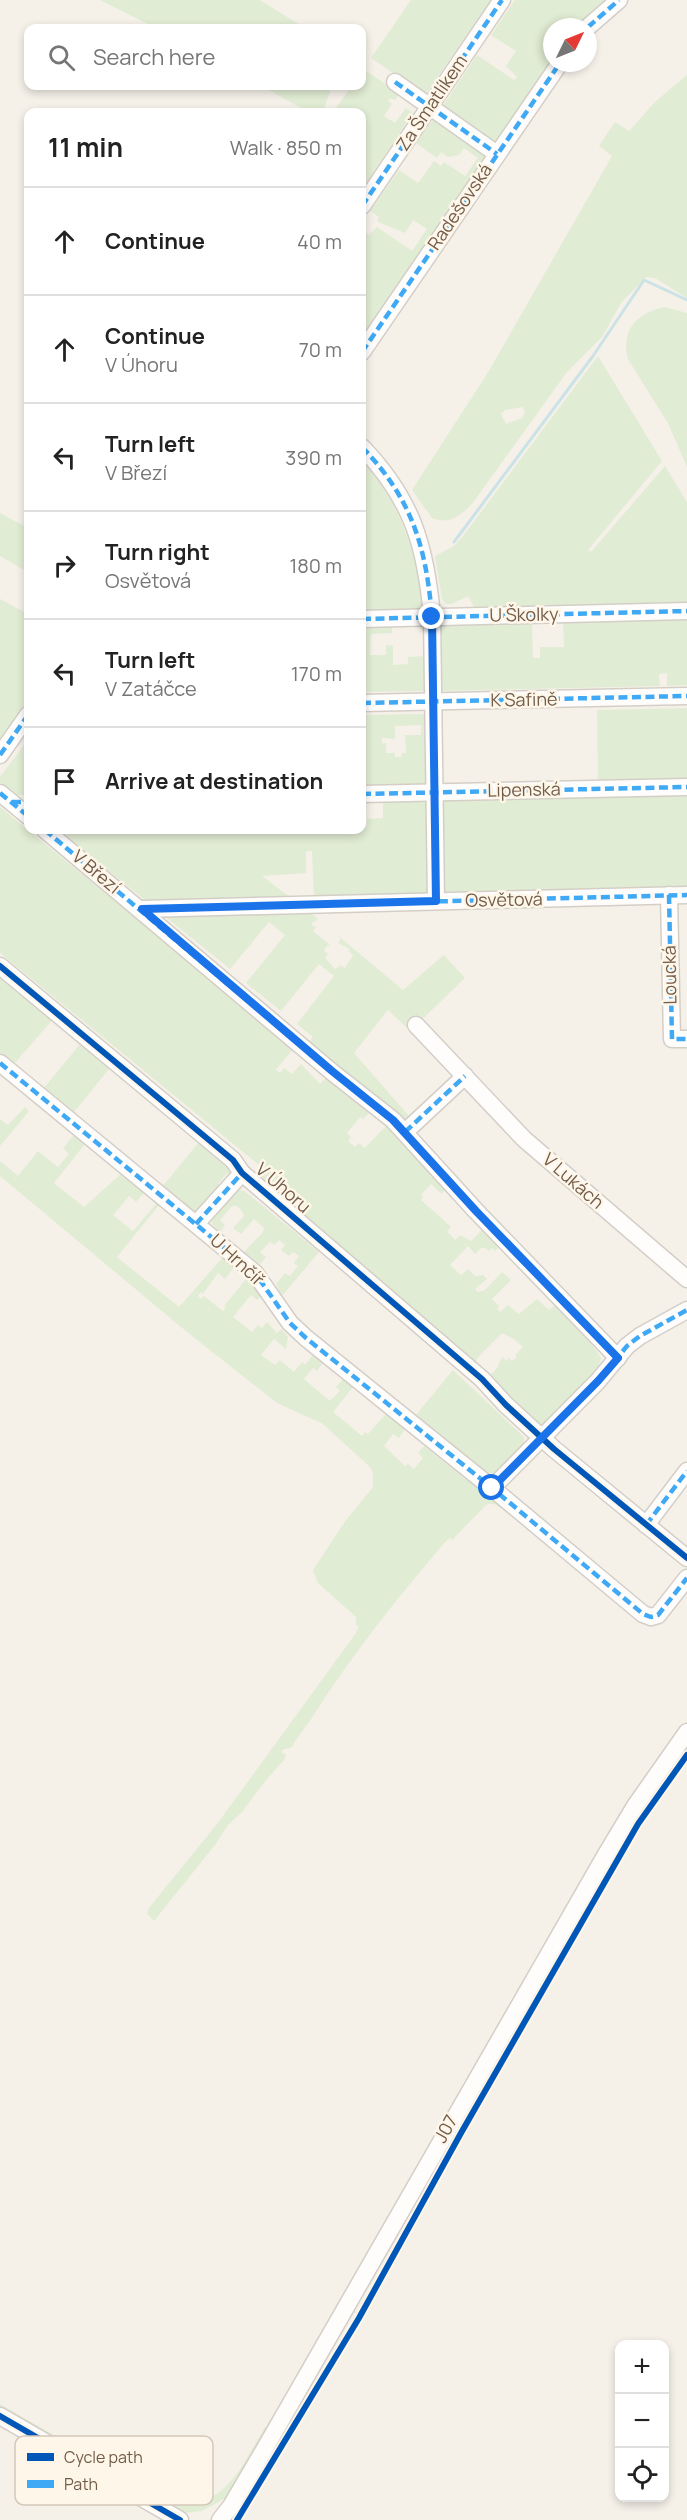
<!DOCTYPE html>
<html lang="en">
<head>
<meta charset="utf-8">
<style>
  body { margin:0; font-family:Manrope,sans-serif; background:#f2f2f2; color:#222 }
  .controls { position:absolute; right:18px; bottom:18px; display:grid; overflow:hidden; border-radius:12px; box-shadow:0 3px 9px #0003 }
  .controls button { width:54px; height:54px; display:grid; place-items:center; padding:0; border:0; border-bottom:2px solid #e0e0e0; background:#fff; color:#222; font:30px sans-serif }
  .compass { position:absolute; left:543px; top:18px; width:54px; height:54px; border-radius:50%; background:#fff; box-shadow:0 3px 9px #0003; rotate:47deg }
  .stop { position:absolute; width:18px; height:18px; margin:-14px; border:4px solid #1a73e8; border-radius:50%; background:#fff }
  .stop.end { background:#1a73e8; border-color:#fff; box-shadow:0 2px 6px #0008 }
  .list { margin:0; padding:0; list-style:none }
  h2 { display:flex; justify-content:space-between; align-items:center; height:78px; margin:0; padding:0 24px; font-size:26px }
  h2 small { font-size:20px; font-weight:400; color:#767676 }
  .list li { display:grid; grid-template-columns:39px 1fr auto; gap:18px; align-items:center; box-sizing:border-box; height:108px; padding:0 24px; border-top:2px solid #e0e0e0 }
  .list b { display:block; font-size:22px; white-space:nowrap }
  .list p { margin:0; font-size:20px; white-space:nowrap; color:#767676 }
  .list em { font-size:20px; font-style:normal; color:#767676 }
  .icon { flex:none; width:33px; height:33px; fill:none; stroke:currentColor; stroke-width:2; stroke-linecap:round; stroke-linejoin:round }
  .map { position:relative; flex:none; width:687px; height:2520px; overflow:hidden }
  .search { position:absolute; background:#fff; box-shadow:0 3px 9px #0003; left:24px; top:24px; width:342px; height:66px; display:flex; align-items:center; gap:15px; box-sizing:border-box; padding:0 21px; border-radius:12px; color:#767676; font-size:22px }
  .panel { position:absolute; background:#fff; box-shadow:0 3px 9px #0003; left:24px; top:108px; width:342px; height:726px; border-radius:12px }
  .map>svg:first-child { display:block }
</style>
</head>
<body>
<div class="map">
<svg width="687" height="2520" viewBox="0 0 687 2520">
  <rect width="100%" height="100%" fill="#f5f1e9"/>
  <g fill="#e1ecd4" fill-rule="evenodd">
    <polygon points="100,0 260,0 305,28 156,28"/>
    <polygon points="411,0 491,0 425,95 371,58"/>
    <polygon points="515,0 607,0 579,27 552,27 552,63 497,145 442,107 477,55 514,80 517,77 506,66 516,51 491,35"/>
    <polygon points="363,69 418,106 417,108 398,95 395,100 390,98 388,101 392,104 384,116 395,123 406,108 413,113 362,189 362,112 333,112 352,86 362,86"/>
    <path d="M687,75V298L655,278L646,277L621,303L602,337L567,372L472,504C460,516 449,525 432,518L412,490L487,374L612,156L599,146L615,122L629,131L655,102ZM523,407L525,413L522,418L506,424L501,414L505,410Z"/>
    <polygon points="262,86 332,86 323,112 308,112"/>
    <polygon points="434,118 489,155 362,341 362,230 369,235 377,227 412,251 427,229 413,220 405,233 380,223 377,220 379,217 370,211 399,170 418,183 434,161 441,166 444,162 465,176 478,158 464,148 459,155 448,157 441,152 437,158 416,143"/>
    <path d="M665,307L687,313V467L669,425L628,359C621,330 636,313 665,307Z"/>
    <polygon points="598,356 662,461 588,550 591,552 665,466 687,502 687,606 476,610 468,596 452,604 446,604 442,599 435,556 454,546 463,536"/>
    <path d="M362,459C401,506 416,550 424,611L362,612Z"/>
    <polygon points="0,513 28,528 28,572 0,556"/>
    <polygon points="0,599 28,614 28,702 0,741"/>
    <polygon points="687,619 687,685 667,686 667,673 659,674 660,686 438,691 437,624 532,622 533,658 540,658 540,647 564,647 563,621"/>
    <polygon points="392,625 392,633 371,634 370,655 386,655 386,645 393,646 393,665 408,664 408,657 425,656 425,691 362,692 362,626"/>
    <polygon points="687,708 687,780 598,782 597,710"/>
    <path d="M426,714L427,785L362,787V715ZM421,725V735H405L406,753H402L401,757H395V753H386V743H382V738L395,739V726Z"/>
    <polygon points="28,740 28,795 16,795 0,782 0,777"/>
    <polygon points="687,793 687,889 443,894 441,798"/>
    <polygon points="383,799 427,799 430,895 314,897 312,851 306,851 306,873 262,876 291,898 146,901 58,830 362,830 362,828 367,827 367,819 383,818"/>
    <path d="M0,807L294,1048L276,1070L280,1073L284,1068L292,1074L301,1064L320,1084L328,1075L371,1111L363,1119L360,1117L347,1133L351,1137L348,1141L355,1147L359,1143L365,1148L387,1125L445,1188L442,1194L431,1184L421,1195L423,1197L421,1200C432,1210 441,1217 451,1227L447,1231L455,1240L460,1235L471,1241L482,1230L499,1247L495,1251L492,1248L489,1251L485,1248H481L475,1254L468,1246L450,1265L461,1275L468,1269L475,1276L483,1275L487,1279L475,1289L478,1292L485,1290L502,1272L511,1280L492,1299L499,1306L497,1309L500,1312L508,1305L519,1314L537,1299L549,1310L555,1305L593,1346L601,1358L598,1368L546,1426L539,1427L487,1379L497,1368L502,1357L506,1361L509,1358L512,1361L517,1357L515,1355L523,1347L514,1339L502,1333L478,1357L473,1367L454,1349L457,1345L440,1332L258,1177L264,1169L0,953Z"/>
    <polygon points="308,911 318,919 311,924 314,927 317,925 313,931 331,946 328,945 324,950 328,954 325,958 335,969 341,965 345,968 353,955 348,951 350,949 338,943 341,939 330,929 403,990 444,955 465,978 410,1031 388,1010 354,1053 409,1116 404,1123 307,1045 313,1037 297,1024 334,976 319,964 281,1011 246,983 285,935 269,922 230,969 162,914"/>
    <polygon points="0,972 113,1064 74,1112 44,1088 81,1043 53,1019 14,1064 0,1052"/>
    <polygon points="25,1107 29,1111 0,1146 0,1119 8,1125"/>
    <path d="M74,1135L85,1144L54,1183L84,1207L121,1174L144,1193L136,1202L129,1196L113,1215L133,1231L157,1203L159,1205L117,1257L179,1307L223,1257L234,1267L225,1279L218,1273L203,1294L201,1292L198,1296L201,1299L204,1296L223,1311L226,1307L224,1306L247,1278L262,1295L257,1300L251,1295L233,1317L252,1332L258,1325L262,1328L267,1322L277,1333L281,1329L288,1337L286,1349L274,1339L261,1355L275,1365L280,1360L294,1372L302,1362L305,1365L313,1355L323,1363L317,1371L313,1368L304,1379L330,1401L340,1391L336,1387L343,1379L353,1387L333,1412L362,1436L365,1432L368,1434L386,1414L405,1429L399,1438L393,1434L384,1446L405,1466L408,1464L414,1469L423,1458L418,1453L424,1446L465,1479L470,1477L510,1510L508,1513C500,1508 495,1501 486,1505L452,1540L450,1538L446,1541C399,1596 354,1652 315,1713C308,1725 298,1735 292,1747L282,1750V1753L286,1754L285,1759L266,1780L242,1812L228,1825L215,1845L154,1921L147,1914L148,1909L217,1824L356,1633L359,1625L356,1626V1617L318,1583L313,1570L346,1520L373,1487V1473L370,1467L323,1424L277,1403L187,1332L0,1176V1161L18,1176L38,1151L58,1167L69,1154L63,1148Z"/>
    <polygon points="199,1142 232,1171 230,1175 227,1173 218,1184 221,1187 197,1212 192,1213 171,1197 173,1194 163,1186"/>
    <polygon points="236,1189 244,1191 253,1198 319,1252 282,1296 276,1284 285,1273 290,1276 298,1266 294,1263 299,1256 293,1252 289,1256 281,1250 285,1245 279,1240 274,1245 270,1242 260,1252 266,1257 260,1264 244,1252 263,1232 264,1228 254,1219 241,1234 233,1228 244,1216 242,1211 237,1206 232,1206 220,1220 225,1225 220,1232 212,1224 213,1217"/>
    <polygon points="453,1370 524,1437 523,1446 492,1474 484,1471 415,1416"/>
    <path d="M0,2404L160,2496C221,2520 239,2470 265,2427L270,2430L231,2495L202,2511L183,2513L0,2410Z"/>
  </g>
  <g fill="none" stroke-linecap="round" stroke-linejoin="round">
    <polyline stroke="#cbe2e6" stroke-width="3" points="454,542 593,356 644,280 687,300"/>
    <g stroke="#d4cec7" stroke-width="19">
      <g id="minor">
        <polyline points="588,27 619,0"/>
        <polyline points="395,82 497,154"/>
        <polyline points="362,206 502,0"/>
        <polyline points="362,352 560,63"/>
        <path d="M362,447C412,499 426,546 432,617L436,901"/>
        <polyline points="362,619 687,611"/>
        <polyline points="362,703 687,696"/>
        <polyline points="0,755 28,715"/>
        <polyline points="0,793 28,816"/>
        <polyline points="362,794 687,787"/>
        <polyline points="45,830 332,1072 393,1120 476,1211 618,1358"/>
        <polyline points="669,895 672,1039 687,1039"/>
        <polyline points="142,909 687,895"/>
        <polyline points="0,966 233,1160 242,1173 482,1379 506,1405 554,1449 687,1558"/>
        <polyline points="416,1025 524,1139 687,1279"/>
        <polyline points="0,1063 255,1273 290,1323 306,1338 492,1488 643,1614 651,1617 658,1615 687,1578"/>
        <polyline points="405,1132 465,1076"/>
        <polyline points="196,1224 242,1173"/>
        <polyline points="492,1488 598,1381 627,1346 640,1336 687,1310"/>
        <polyline points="646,1525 687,1471"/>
        <polyline points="0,2416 180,2520"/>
        <polyline points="220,2520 231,2506 264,2450 605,1856 635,1806 687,1732"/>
      </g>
    </g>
    <use href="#minor" stroke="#fefdfc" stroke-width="16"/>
    <g stroke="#3fa9f5" stroke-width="4.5" stroke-dasharray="9 4.5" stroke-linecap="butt">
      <polyline points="588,27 619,0"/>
      <polyline points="395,82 497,154"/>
      <polyline points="362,206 502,0"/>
      <polyline points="362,352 560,63"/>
      <path d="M362,447C412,499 426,546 432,617L436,901"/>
      <polyline points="362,619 687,611"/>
      <polyline points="362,703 687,696"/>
      <polyline points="0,755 28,715"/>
      <polyline points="0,793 28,816"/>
      <polyline points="362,794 687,787"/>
      <polyline points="12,802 28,802"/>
      <polyline points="45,830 332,1072 393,1120 476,1211 618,1358"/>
      <polyline points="669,895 672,1039 687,1039"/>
      <polyline points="142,909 687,895"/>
      <polyline points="0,1063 255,1273 290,1323 306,1338 492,1488 643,1614 651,1617 658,1615 687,1578"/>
      <polyline points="405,1132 465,1076"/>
      <polyline points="196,1224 242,1173"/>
      <polyline points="492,1488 598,1381 627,1346 640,1336 687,1310"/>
      <polyline points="646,1525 687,1471"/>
    </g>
    <g stroke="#fef7e9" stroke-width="10">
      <g id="cycleway">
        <polyline points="0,966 233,1160 242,1173 482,1379 506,1405 554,1449 687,1558"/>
        <polyline points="0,2416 180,2520"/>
        <polyline points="237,2520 359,2318 461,2133 638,1824 687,1755"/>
      </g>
    </g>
    <use href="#cycleway" stroke="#0057b8" stroke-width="6"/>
  </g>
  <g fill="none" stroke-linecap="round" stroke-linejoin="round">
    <polyline stroke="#1a73e8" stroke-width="8" points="432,617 436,901 142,909 332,1071 393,1120 476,1211 618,1358 598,1381 492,1488"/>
  </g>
  <g text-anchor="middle" stroke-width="5" stroke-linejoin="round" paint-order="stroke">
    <g font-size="18" fill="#735b4a" stroke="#fef7e9">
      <text transform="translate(432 103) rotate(-56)" y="6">Za Šmatlíkem</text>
      <text transform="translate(460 207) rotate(-56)" y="6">Radešovská</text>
      <text transform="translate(524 615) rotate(-1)" y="6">U Školky</text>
      <text transform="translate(524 700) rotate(-1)" y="6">K Safině</text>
      <text transform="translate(524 790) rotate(-1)" y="6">Lipenská</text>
      <text transform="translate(96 872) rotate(40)" y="6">V Březí</text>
      <text transform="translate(504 900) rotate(-1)" y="6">Osvětová</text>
      <text transform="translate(670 975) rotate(-91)" y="6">Loucká</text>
      <text transform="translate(573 1181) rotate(41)" y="6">V Lukách</text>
      <text transform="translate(283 1188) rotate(41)" y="6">V Úhoru</text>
      <text transform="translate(237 1260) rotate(43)" y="6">U Hrnčíř</text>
      <text transform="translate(446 2129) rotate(-61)" y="6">J07</text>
    </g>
  </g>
  <rect x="15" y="2436" width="198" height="69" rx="9" fill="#fef7e9" stroke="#d4c8b9" stroke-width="1.5"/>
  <rect x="27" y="2453" width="27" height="8" fill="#0057b8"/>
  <rect x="27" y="2480" width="27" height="8" fill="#3fa9f5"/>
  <g font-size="16" fill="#735b4a">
    <text x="64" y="2463">Cycle path</text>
    <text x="64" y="2490">Path</text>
  </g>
</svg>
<div class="controls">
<button>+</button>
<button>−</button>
<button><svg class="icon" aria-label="locate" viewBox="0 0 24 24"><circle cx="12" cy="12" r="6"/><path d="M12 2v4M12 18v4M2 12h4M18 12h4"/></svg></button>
</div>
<svg class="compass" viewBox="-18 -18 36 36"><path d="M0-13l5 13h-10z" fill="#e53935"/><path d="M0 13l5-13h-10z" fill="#767676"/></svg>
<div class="stop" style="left:492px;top:1488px"></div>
<div class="stop end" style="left:432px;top:617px"></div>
<div class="search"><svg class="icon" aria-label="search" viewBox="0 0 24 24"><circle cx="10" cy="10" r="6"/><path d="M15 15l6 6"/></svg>Search here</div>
<section class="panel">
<h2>11 min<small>Walk · 850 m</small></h2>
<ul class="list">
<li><svg class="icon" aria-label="ahead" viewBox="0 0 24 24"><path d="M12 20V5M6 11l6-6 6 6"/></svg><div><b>Continue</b></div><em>40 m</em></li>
<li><svg class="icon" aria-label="ahead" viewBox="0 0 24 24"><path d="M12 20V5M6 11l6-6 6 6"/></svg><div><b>Continue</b><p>V Úhoru</p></div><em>70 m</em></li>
<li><svg class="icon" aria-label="left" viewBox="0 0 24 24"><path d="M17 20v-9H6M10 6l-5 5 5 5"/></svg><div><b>Turn left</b><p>V Březí</p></div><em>390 m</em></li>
<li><svg class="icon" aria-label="right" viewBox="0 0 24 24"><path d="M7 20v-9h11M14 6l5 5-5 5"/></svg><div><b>Turn right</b><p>Osvětová</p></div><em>180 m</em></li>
<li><svg class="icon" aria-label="left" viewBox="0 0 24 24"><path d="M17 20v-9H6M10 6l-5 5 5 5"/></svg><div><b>Turn left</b><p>V Zatáčce</p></div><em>170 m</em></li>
<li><svg class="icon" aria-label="arrive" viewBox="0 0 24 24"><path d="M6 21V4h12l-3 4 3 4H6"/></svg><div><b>Arrive at destination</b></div></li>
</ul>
</section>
</div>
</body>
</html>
